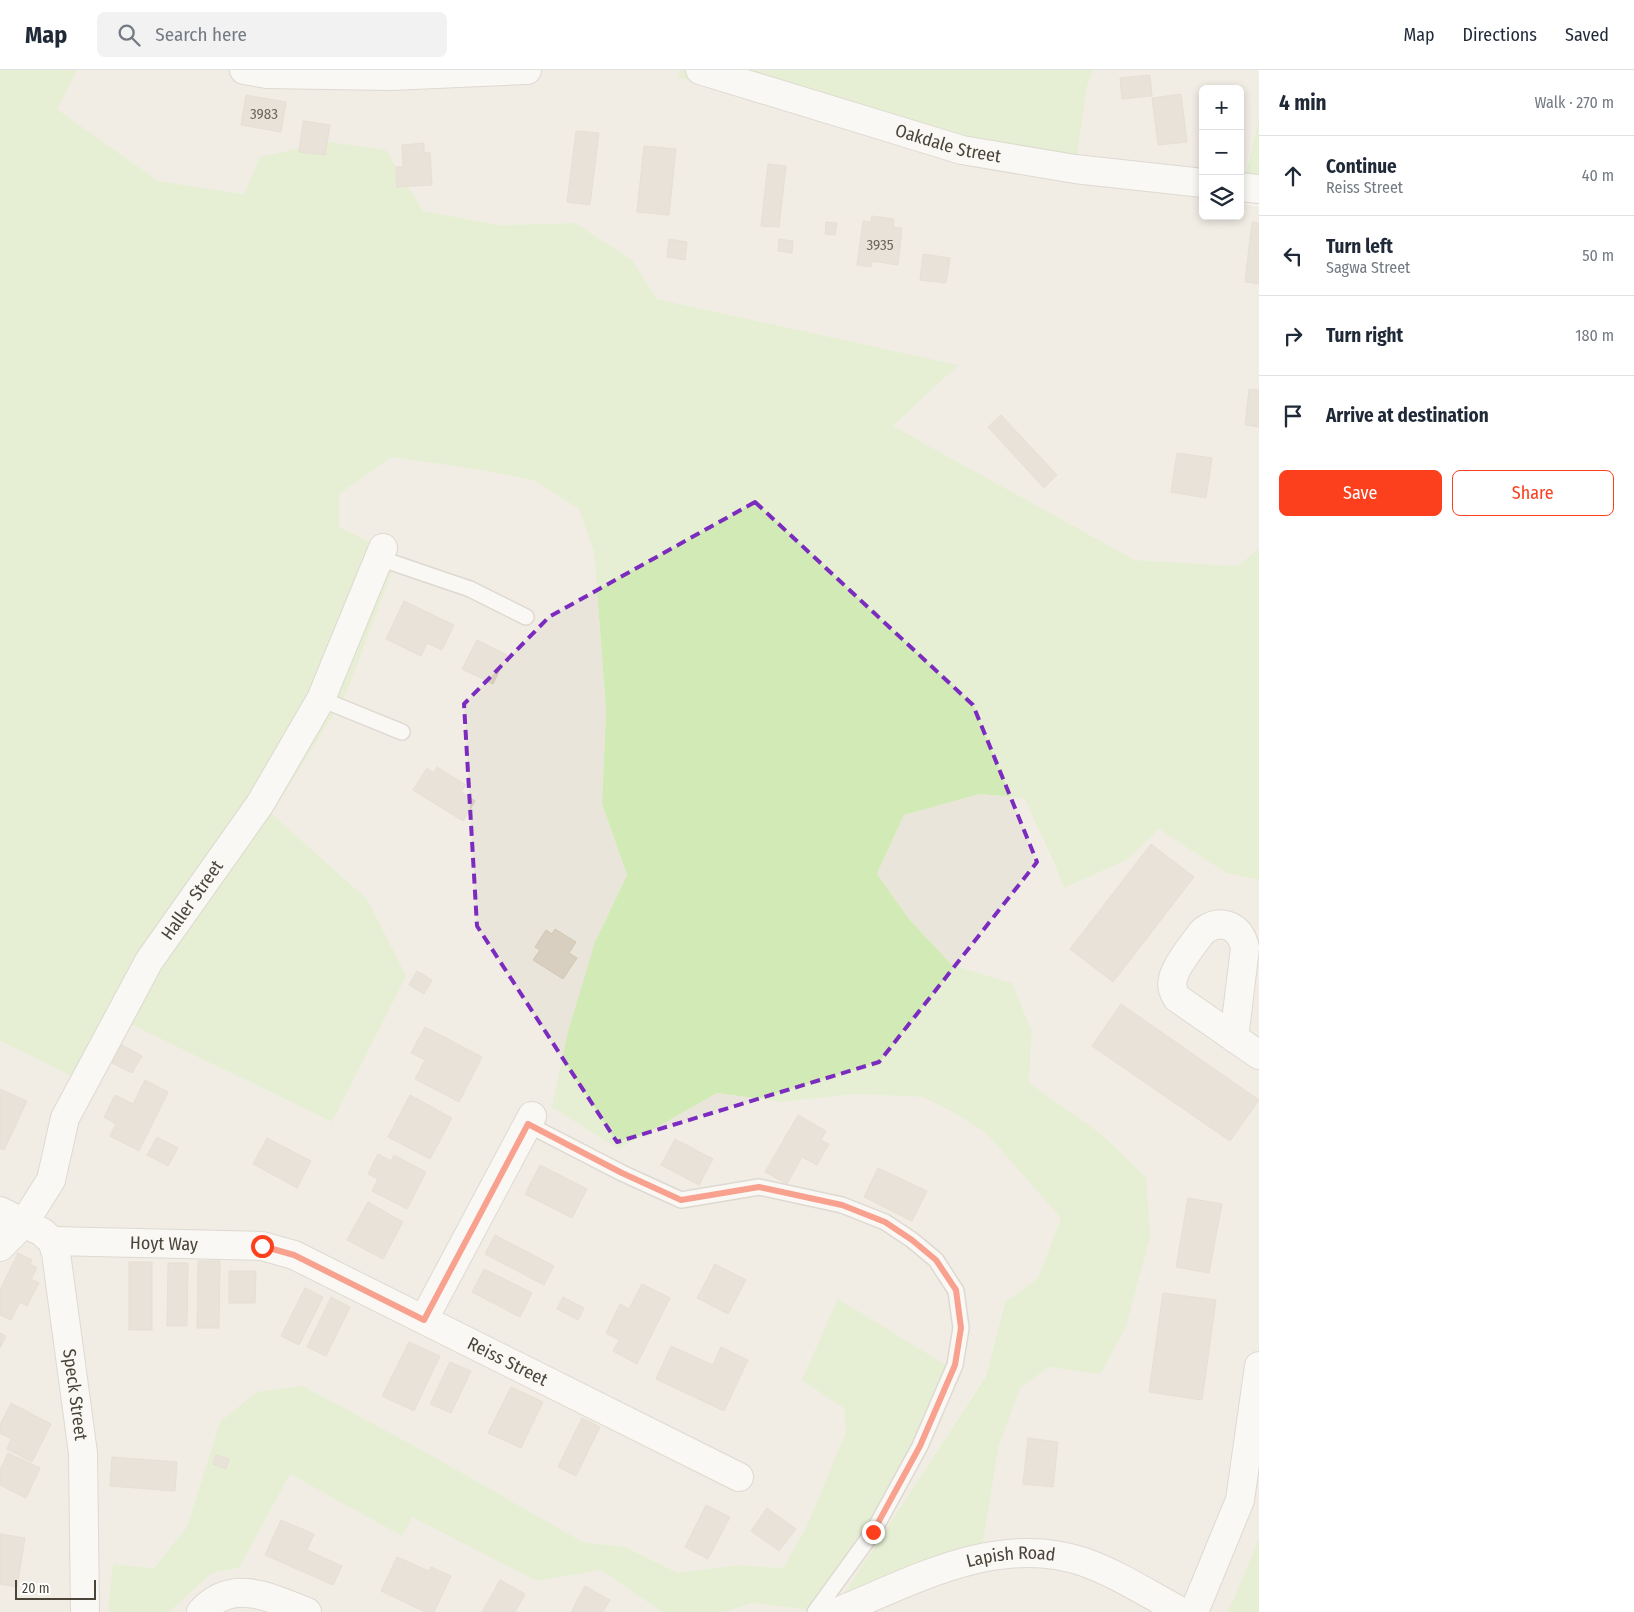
<!DOCTYPE html>
<html lang="en">
<head>
<meta charset="utf-8">
<style>
  body { margin:0; font-family:"Fira Sans Condensed",sans-serif; background:#f2f2f3; color:#1f2937 }
  .controls { position:absolute; right:15px; top:15px; display:grid; overflow:hidden; border-radius:8px; box-shadow:0 2px 8px #0003 }
  .controls button { width:45px; height:45px; display:grid; place-items:center; padding:0; border:0; border-bottom:1px solid #e0e1e3; background:#fff; color:#1f2937; font:25px sans-serif }
  .scale { position:absolute; left:15px; bottom:12px; width:81px; box-sizing:border-box; padding-left:5px; border:2px solid #4b4439; border-top:0; font-size:14px; line-height:18px; white-space:nowrap; color:#4b4439; -webkit-text-stroke:4px #fff; paint-order:stroke }
  .stop { position:absolute; width:15px; height:15px; margin:-11px; border:4px solid #fc3f1d; border-radius:50%; background:#fff }
  .stop.end { background:#fc3f1d; border-color:#fff; box-shadow:0 1px 5px #0008 }
  .list { margin:0; padding:0; list-style:none }
  h2 { display:flex; justify-content:space-between; align-items:center; height:65px; margin:0; padding:0 20px; font-size:21px }
  h2 small { font-size:16px; font-weight:400; color:#747a83 }
  .list li { display:grid; grid-template-columns:32px 1fr auto; gap:15px; align-items:center; box-sizing:border-box; height:80px; padding:0 20px; border-top:1px solid #e0e1e3 }
  .list b { display:block; font-size:19px; white-space:nowrap }
  .list p { margin:0; font-size:16px; white-space:nowrap; color:#747a83 }
  .list em { font-size:16px; font-style:normal; color:#747a83 }
  .actions { display:flex; gap:10px; padding:15px 20px }
  .actions a { flex:1; padding:11px 0; border:1px solid #fc3f1d; border-radius:8px; text-align:center; font-size:18px; color:#fc3f1d }
  .actions .main { background:#fc3f1d; color:#fff }
  .icon { flex:none; width:28px; height:28px; fill:none; stroke:currentColor; stroke-width:2; stroke-linecap:round; stroke-linejoin:round }
  .map { position:relative; flex:none; width:1259px; height:1542px; overflow:hidden }
  header { display:flex; align-items:center; gap:30px; box-sizing:border-box; height:70px; padding:0 25px; background:#fff; border-bottom:1px solid #e0e1e3 }
  header strong { font-size:24px }
  nav { display:flex; gap:28px; margin-inline-start:auto; font-size:18px }
  .search { width:350px; height:45px; background:#f2f2f3; display:flex; align-items:center; gap:12px; box-sizing:border-box; padding:0 18px; border-radius:8px; color:#747a83; font-size:19px }
  main { display:flex }
  aside { flex:1; background:#fff }
  .map>svg:first-child { display:block }
</style>
</head>
<body>
<header>
<strong>Map</strong>
<div class="search"><svg class="icon" aria-label="search" viewBox="0 0 24 24"><circle cx="10" cy="10" r="6"/><path d="M15 15l6 6"/></svg>Search here</div>
<nav><a>Map</a><a>Directions</a><a>Saved</a></nav>
</header>
<main>
<div class="map">
<svg width="1259" height="1542" viewBox="0 0 1259 1542">
  <rect width="100%" height="100%" fill="#f6f3ec"/>
  <g fill="#eae5da">
    <polygon points="77,0 680,0 679,7 964,91 1074,105 1087,17 1093,0 1257,0 1259,4 1259,48 1240,121 1240,19 1203,19 1203,146 1240,146 1240,134 1259,137 1259,478 1238,496 1135,490 893,356 957,295 657,229 632,190 575,153 499,155 423,141 386,80 260,87 244,124 158,111 57,39"/>
    <polygon points="392,387 480,400 533,410 579,439 594,482 606,640 602,734 627,805 595,872 619,1079 717,1023 783,1032 855,1024 923,1027 953,1042 985,1062 1061,1147 1038,1208 1005,1232 986,1305 841,1529 983,1472 999,1375 1021,1317 1049,1297 1100,1303 1146,1107 1100,1063 1029,1013 1032,961 1012,913 952,895 909,849 877,804 904,745 980,724 1024,728 1064,818 1127,790 1159,759 1226,803 1259,810 1259,1542 725,1542 752,1533 810,1540 889,1423 844,1338 846,1362 806,1458 783,1498 737,1495 678,1503 625,1477 583,1472 420,1379 303,1316 220,1352 187,1457 154,1498 113,1494 108,1537 109,1542 0,1542 0,971 72,1006 106,941 331,1052 367,829 272,744 346,624 398,484 339,457 339,424"/>
    <polygon points="290,1404 401,1465 412,1447 537,1511 601,1500 662,1542 169,1542 212,1503 239,1498"/>
  </g>
  <g fill="#d2eab5">
    <polygon points="0,0 77,0 57,39 158,111 244,124 260,87 329,72 386,80 423,141 499,155 575,153 632,190 657,229 958,295 893,356 1135,490 1238,496 1259,478 1259,810 1226,803 1159,759 1127,790 1064,818 1052,789 1024,728 980,724 904,745 877,804 909,849 952,895 1012,913 1032,961 1029,1013 1100,1063 1146,1107 1150,1166 1126,1257 1100,1304 1049,1297 1021,1317 999,1375 983,1472 840,1530 986,1306 1005,1232 1038,1208 1061,1148 985,1062 953,1042 923,1027 854,1024 783,1032 717,1023 619,1079 552,1037 568,962 595,872 627,805 602,734 606,640 594,482 579,439 533,410 480,400 392,387 339,424 339,457 398,485 346,624 272,744 367,829 406,906 332,1052 106,942 72,1006 0,971"/>
    <polygon points="680,0 1093,0 1087,17 1074,106 964,91 678,7"/>
    <polygon points="1259,48 1259,109 1245,107"/>
    <polygon points="838,1229 957,1302 889,1423 810,1540 752,1533 725,1542 662,1542 601,1500 537,1511 412,1447 402,1466 290,1404 239,1498 212,1503 169,1542 109,1542 108,1537 113,1494 154,1498 187,1457 220,1352 257,1322 303,1316 420,1379 583,1472 625,1477 678,1503 737,1495 783,1498 806,1458 846,1362 844,1338 802,1310"/>
    <polygon points="1258,1471 1259,1471 1259,1542 1227,1542 1234,1529"/>
  </g>
  <g fill="#d8cfc1" stroke="#d3c7b4">
    <polygon points="1150,5 1152,26 1122,29 1120,8"/>
    <polygon points="1181,24 1187,72 1158,75 1152,28"/>
    <polygon points="246,25 286,32 281,62 241,55"/>
    <polygon points="303,51 330,55 325,85 299,82"/>
    <polygon points="576,61 599,63 590,135 567,132"/>
    <polygon points="424,73 424,83 430,82 432,115 397,117 396,97 403,97 402,75"/>
    <polygon points="644,76 676,79 669,145 637,142"/>
    <polygon points="768,94 786,96 779,157 761,156"/>
    <polygon points="872,146 894,149 893,157 902,158 898,195 872,191 871,197 857,195 863,151 871,152"/>
    <polygon points="826,152 837,153 835,165 825,164"/>
    <polygon points="1252,152 1259,153 1259,214 1245,212"/>
    <polygon points="669,169 687,172 685,190 667,187"/>
    <polygon points="779,169 793,171 792,183 778,181"/>
    <polygon points="923,184 950,188 946,213 920,210"/>
    <polygon points="1249,319 1259,320 1259,357 1245,355"/>
    <polygon points="1001,345 1057,405 1044,418 988,357"/>
    <polygon points="1177,383 1212,388 1206,428 1171,422"/>
    <polygon points="404,531 454,555 442,580 427,573 421,586 386,569"/>
    <polygon points="477,570 507,585 493,614 462,599"/>
    <polygon points="437,697 466,715 461,722 475,731 463,751 413,720 427,698 434,703"/>
    <polygon points="1151,774 1194,807 1113,912 1070,879"/>
    <polygon points="555,859 576,872 569,883 577,888 563,909 533,890 540,880 535,877 546,860 552,864"/>
    <polygon points="417,901 432,910 424,924 409,915"/>
    <polygon points="1121,934 1259,1030 1230,1071 1092,976"/>
    <polygon points="425,957 482,987 459,1032 415,1009 425,990 411,983"/>
    <polygon points="122,975 142,986 132,1003 112,993"/>
    <polygon points="145,1010 168,1022 139,1081 110,1066 116,1054 104,1047 115,1025 133,1034"/>
    <polygon points="0,1019 27,1031 4,1080 0,1078"/>
    <polygon points="410,1025 452,1048 430,1089 388,1067"/>
    <polygon points="798,1045 826,1061 821,1070 829,1074 817,1095 802,1087 787,1114 765,1102"/>
    <polygon points="157,1067 178,1078 168,1096 147,1085"/>
    <polygon points="267,1068 311,1091 297,1118 253,1094"/>
    <polygon points="675,1069 713,1089 699,1115 661,1095"/>
    <polygon points="378,1084 391,1091 394,1085 426,1102 407,1139 372,1121 378,1109 368,1104"/>
    <polygon points="540,1095 587,1119 572,1148 525,1124"/>
    <polygon points="878,1098 927,1121 912,1151 864,1127"/>
    <polygon points="1188,1128 1222,1134 1209,1203 1176,1197"/>
    <polygon points="368,1132 403,1152 383,1189 347,1170"/>
    <polygon points="495,1165 554,1196 544,1215 485,1184"/>
    <polygon points="18,1183 32,1190 30,1194 37,1198 31,1209 39,1213 27,1236 20,1232 11,1250 0,1245 0,1220"/>
    <polygon points="198,1191 220,1191 219,1258 197,1258"/>
    <rect x="129" y="1192" width="23" height="68"/>
    <polygon points="168,1193 188,1193 187,1256 167,1256"/>
    <polygon points="715,1194 746,1210 728,1244 697,1228"/>
    <polygon points="484,1199 532,1223 520,1247 472,1222"/>
    <polygon points="229,1201 256,1201 255,1233 229,1233"/>
    <polygon points="642,1214 670,1228 637,1294 613,1281 619,1270 606,1263 620,1234 629,1239"/>
    <polygon points="305,1218 323,1227 299,1275 281,1266"/>
    <polygon points="1163,1223 1216,1230 1202,1330 1149,1322"/>
    <polygon points="331,1227 350,1237 326,1286 307,1277"/>
    <polygon points="563,1227 584,1238 578,1250 557,1239"/>
    <polygon points="0,1263 6,1266 0,1278"/>
    <polygon points="409,1272 440,1286 414,1341 382,1326"/>
    <polygon points="671,1276 713,1295 721,1277 748,1290 724,1341 656,1309"/>
    <polygon points="450,1292 471,1301 451,1343 430,1334"/>
    <polygon points="511,1317 543,1332 521,1378 488,1363"/>
    <polygon points="11,1333 51,1354 32,1392 7,1379 11,1369 0,1363 0,1355"/>
    <polygon points="582,1348 600,1357 576,1406 558,1397"/>
    <polygon points="1028,1368 1058,1372 1053,1417 1023,1414"/>
    <polygon points="8,1383 40,1398 26,1428 0,1415 0,1400"/>
    <polygon points="216,1385 229,1389 226,1399 213,1394"/>
    <polygon points="112,1387 177,1392 175,1421 110,1416"/>
    <polygon points="706,1435 730,1447 708,1489 685,1477"/>
    <polygon points="767,1438 796,1459 779,1481 751,1461"/>
    <polygon points="281,1450 314,1464 307,1480 342,1496 333,1515 265,1485"/>
    <polygon points="0,1464 25,1468 17,1517 0,1514"/>
    <polygon points="397,1487 429,1501 431,1497 451,1506 434,1542 425,1542 381,1521"/>
    <polygon points="500,1510 525,1524 515,1542 482,1542"/>
    <polygon points="585,1516 610,1530 603,1542 571,1542"/>
  </g>
  <g fill="none" stroke-linecap="round" stroke-linejoin="round">
    <g stroke="#c2bbae" stroke-width="18">
      <g id="service">
        <polyline points="379,488 470,519 526,547"/>
        <polyline points="321,629 402,662"/>
        <polyline points="527,1054 622,1103 681,1130 759,1117 842,1135 885,1152 912,1170 936,1190 956,1221 961,1258 955,1295 920,1376 873,1462 815,1542"/>
      </g>
    </g>
    <g stroke="#c2bbae" stroke-width="30">
      <g id="minor">
        <polyline points="244,0 267,4 391,6 527,0"/>
        <path id="s1" d="M700,0L962,80L1075,99L1203,113"/>
        <polyline points="1240,117 1259,119"/>
        <path d="M1234,968L1245,878C1240,855 1221,848 1203,861C1195,872 1175,896 1173,909C1171,916 1173,921 1177,928L1259,985"/>
        <path id="s2" d="M0,1141L42,1162L52,1171L56,1183L83,1383L85,1542"/>
        <path id="s3" d="M52,1171L262,1176L294,1185L739,1407"/>
        <path id="s4" d="M0,1177L24,1153L51,1110L65,1048L149,891L260,734L321,629L383,478"/>
        <polyline points="424,1249 532,1046"/>
        <path d="M201,1542C233,1507 271,1528 307,1542"/>
        <path id="s5" d="M837,1542C915,1510 998,1463 1084,1492C1118,1504 1150,1525 1182,1542"/>
        <polyline points="1194,1542 1240,1430 1259,1296"/>
      </g>
    </g>
    <use href="#service" stroke="#fff" stroke-width="15"/>
    <use href="#minor" stroke="#fff" stroke-width="28"/>
  </g>
  <g fill="none" stroke-linecap="round" stroke-linejoin="round">
    <polyline stroke="#fc3f1d" stroke-width="6" points="262,1176 294,1185 424,1250 528,1054 622,1103 681,1130 759,1117 842,1135 885,1152 912,1170 936,1190 956,1220 961,1258 955,1295 920,1376 873,1462"/>
  </g>
  <path d="M0 0H1259V1542H0ZM755,432L973,635L1037,792L879,992L617,1072L477,856L464,634L549,547Z" fill="#f6f3ec" fill-opacity=".55" fill-rule="evenodd"/>
  <path fill="none" stroke="#7b2cbf" stroke-width="4" stroke-dasharray="10 6" stroke-linejoin="round" d="M755,432L973,635L1037,792L879,992L617,1072L477,856L464,634L549,547Z"/>
  <g text-anchor="middle" stroke-width="5" stroke-linejoin="round" paint-order="stroke">
    <g font-size="15" fill="#6e675b">
      <text x="264" y="49">3983</text>
      <text x="880" y="180">3935</text>
    </g>
    <g font-size="18" fill="#4b4439" stroke="#fff">
      <text dy="6" stroke="none"><textPath href="#s1" startOffset="259">Oakdale Street</textPath></text>
      <text dy="6" stroke="none"><textPath href="#s4" startOffset="401">Haller Street</textPath></text>
      <text dy="6" stroke="none"><textPath href="#s3" startOffset="112">Hoyt Way</textPath></text>
      <text dy="6" stroke="none"><textPath href="#s3" startOffset="482">Reiss Street</textPath></text>
      <text dy="6" stroke="none"><textPath href="#s2" startOffset="216">Speck Street</textPath></text>
      <text dy="6" stroke="none"><textPath href="#s5" startOffset="184">Lapish Road</textPath></text>
    </g>
  </g>
</svg>
<div class="controls">
<button>+</button>
<button>−</button>
<button><svg class="icon" aria-label="layers" viewBox="0 0 24 24"><path d="M12 4l9 5-9 5-9-5zM3 14l9 5 9-5"/></svg></button>
</div>
<div class="scale">20 m</div>
<div class="stop" style="left:262px;top:1176px"></div>
<div class="stop end" style="left:873px;top:1462px"></div>
</div>
<aside>
<h2>4 min<small>Walk · 270 m</small></h2>
<ul class="list">
<li><svg class="icon" aria-label="ahead" viewBox="0 0 24 24"><path d="M12 20V5M6 11l6-6 6 6"/></svg><div><b>Continue</b><p>Reiss Street</p></div><em>40 m</em></li>
<li><svg class="icon" aria-label="left" viewBox="0 0 24 24"><path d="M17 20v-9H6M10 6l-5 5 5 5"/></svg><div><b>Turn left</b><p>Sagwa Street</p></div><em>50 m</em></li>
<li><svg class="icon" aria-label="right" viewBox="0 0 24 24"><path d="M7 20v-9h11M14 6l5 5-5 5"/></svg><div><b>Turn right</b></div><em>180 m</em></li>
<li><svg class="icon" aria-label="arrive" viewBox="0 0 24 24"><path d="M6 21V4h12l-3 4 3 4H6"/></svg><div><b>Arrive at destination</b></div></li>
</ul>
<div class="actions"><a class="main">Save</a><a>Share</a></div>
</aside>
</main>
</body>
</html>
